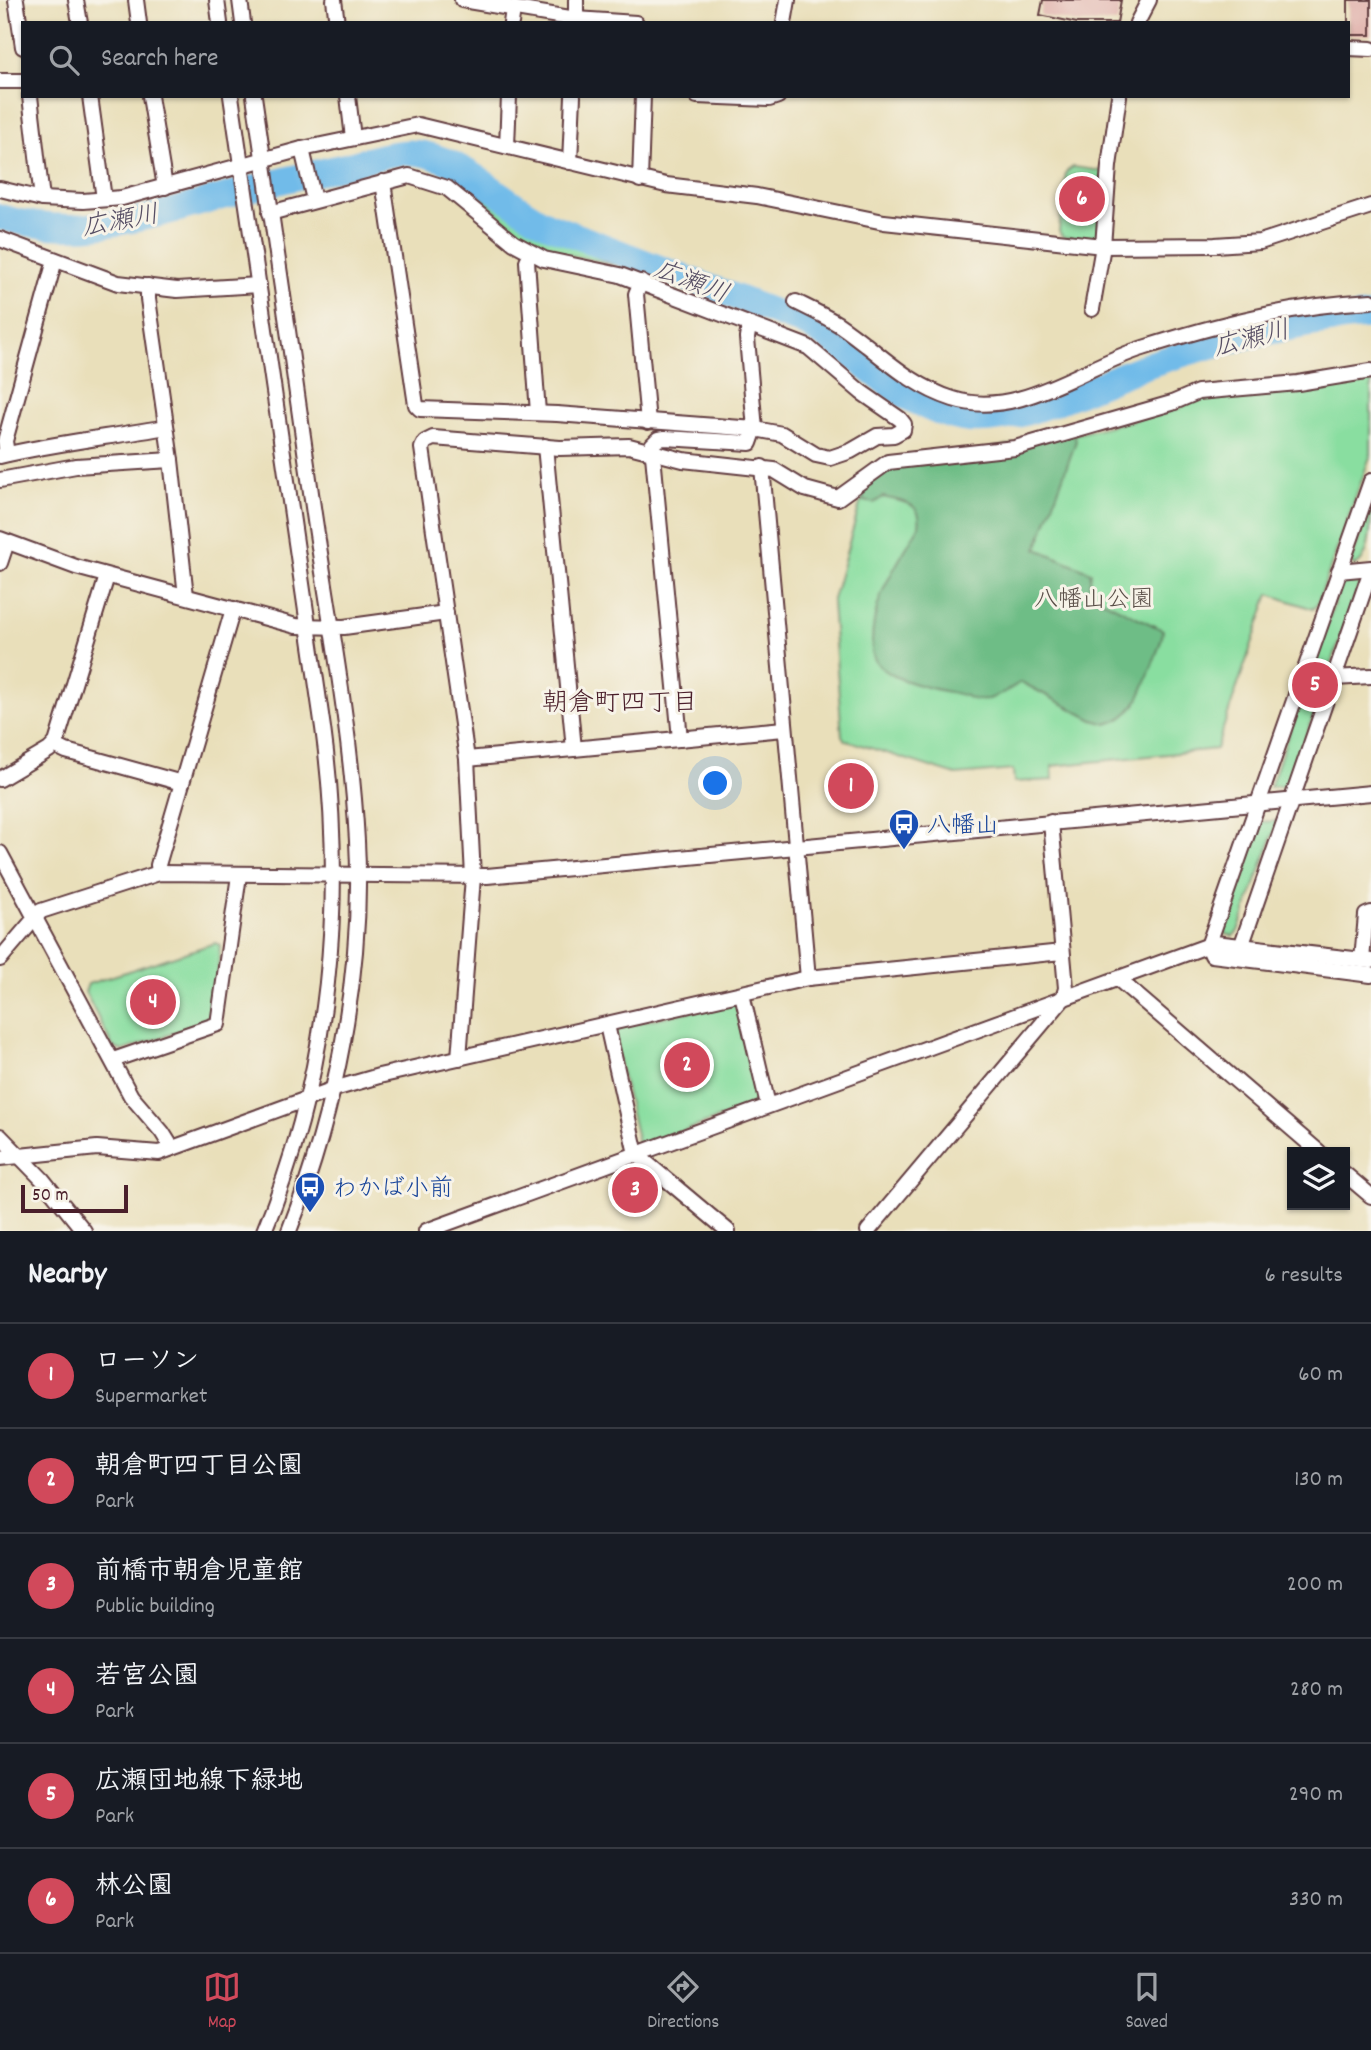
<!DOCTYPE html>
<html lang="en">
<head>
<meta charset="utf-8">
<style>
  body { margin:0; font-family:Dekko,"Klee One",sans-serif; background:#20242c; color:#f1f3f6 }
  .controls { position:absolute; right:21px; bottom:21px; display:grid; overflow:hidden; border-radius:0px; box-shadow:0 2px 5px #0004 }
  .controls button { width:63px; height:63px; display:grid; place-items:center; padding:0; border:0; border-bottom:2px solid #363941; background:#171b24; color:#f1f3f6; font:35px sans-serif }
  .scale { position:absolute; left:21px; bottom:18px; width:107px; box-sizing:border-box; padding-left:7px; border:4px solid #4a1f2b; border-top:0; font-size:19px; line-height:24px; white-space:nowrap; color:#4a1f2b; -webkit-text-stroke:5px #f7f3e8; paint-order:stroke }
  .you { position:absolute; left:716px; top:784px; width:24px; height:24px; margin:-18px; border:5px solid #fff; border-radius:50%; background:#1a73e8; box-shadow:0 0 0 10px #1a73e833 }
  .badge { display:grid; place-items:center; width:46px; height:46px; border-radius:50%; background:#d1495b; color:#fff; font-size:23px; font-weight:700 }
  .pin { position:absolute; translate:-50% -50%; border:4px solid #fff; box-shadow:0 2px 7px #0006 }
  .list { margin:0; padding:0; list-style:none }
  h2 { display:flex; justify-content:space-between; align-items:center; height:91px; margin:0; padding:0 28px; font-size:30px }
  h2 small { font-size:23px; font-weight:400; color:#9ea1a6 }
  .list li { display:grid; grid-template-columns:46px 1fr auto; gap:21px; align-items:center; box-sizing:border-box; height:105px; padding:0 28px; border-top:2px solid #363941 }
  .list b { display:block; font-size:26px; white-space:nowrap }
  .list p { margin:0; font-size:23px; white-space:nowrap; color:#9ea1a6 }
  .list em { font-size:23px; font-style:normal; color:#9ea1a6 }
  .icon { flex:none; width:38px; height:38px; fill:none; stroke:currentColor; stroke-width:2; stroke-linecap:round; stroke-linejoin:round }
  .map { position:relative; flex:none; width:1371px; height:1231px; overflow:hidden }
  .search { position:absolute; background:#171b24; box-shadow:0 2px 5px #0004; left:21px; right:21px; top:21px; height:77px; display:flex; align-items:center; gap:18px; box-sizing:border-box; padding:0 24px; border-radius:0px; color:#9ea1a6; font-size:26px }
  .sheet { height:721px; background:#171b24 }
  nav { display:flex; justify-content:space-around; align-items:center; box-sizing:border-box; height:98px; border-top:2px solid #363941; background:#171b24; font-size:19px; color:#9ea1a6 }
  nav a { display:grid; justify-items:center; gap:4px }
  nav .on { color:#d1495b }
  .map>svg:first-child { display:block }
</style>
</head>
<body>
<div class="map">
<svg width="1371" height="1231" viewBox="0 0 1371 1231">
  <rect width="100%" height="100%" fill="#f7f3e8"/>
  <filter id="ink" filterUnits="userSpaceOnUse"><feTurbulence type="fractalNoise" baseFrequency=".0143" numOctaves="2"/><feDisplacementMap in="SourceGraphic" scale="14" xChannelSelector="R" yChannelSelector="G"/><feConvolveMatrix kernelMatrix="1 2 1 2 8 2 1 2 1" color-interpolation-filters="sRGB"/></filter>
  <filter id="wash" filterUnits="userSpaceOnUse"><feTurbulence type="fractalNoise" baseFrequency=".00686" numOctaves="4" result="noise"/><feDisplacementMap in="SourceGraphic" scale="28" xChannelSelector="R" yChannelSelector="G"/><feGaussianBlur stdDeviation="1.57" result="paint"/><feColorMatrix in="noise" values="0 0 0 0 0 0 0 0 0 0 0 0 0 0 0 0 0 1.4 0 .05"/><feComposite in="paint" operator="in"/></filter>
  <g filter="url(#wash)">
    <rect width="100%" height="100%" fill="#e9dfba"/>
    <g fill="#89dea0" stroke="#6a7e66" stroke-width="2">
      <polygon points="1073,167 1102,171 1099,236 1094,240 1063,237 1059,231 1066,172"/>
      <polygon points="475,192 548,235 615,265 533,247"/>
      <polygon points="1371,378 1371,454 1317,605 1313,609 1269,594 1216,749 1052,766 1053,780 1014,782 1013,770 956,775 845,740 842,736 832,603 865,486 1178,409 1196,399"/>
      <path d="M1371,503C1371,523 1371,559 1355,566L1351,562Z"/>
      <polygon points="1354,578 1359,585 1289,785 1270,787 1341,584 1344,579"/>
      <polygon points="1278,821 1238,931 1233,936 1223,933 1222,928 1258,822"/>
      <polygon points="215,943 220,945 215,1013 208,1021 122,1051 113,1047 85,992 88,984"/>
      <polygon points="738,1001 762,1103 639,1147 611,1028"/>
    </g>
    <path fill="#6ebd86" stroke="#5c6e58" stroke-width="2" d="M1074,434L1076,441L1037,549L1091,572L1089,588L1096,597L1163,630C1162,643 1157,651 1153,663C1143,688 1138,716 1107,724L1093,720L1021,682C1009,689 992,702 977,700C972,700 967,696 962,695C939,689 872,681 872,649C871,596 895,569 919,526C923,502 902,502 883,497L874,503L863,501L865,486L888,467Z"/>
    <g fill="none" stroke-linecap="round" stroke-linejoin="round">
      <path stroke="#71bbe9" stroke-width="26" d="M0,217C76,240 144,219 218,198C259,186 300,176 341,167C367,161 398,148 424,154C471,164 506,204 548,225L805,324C858,352 899,408 962,419C1019,429 1098,381 1154,363C1225,340 1296,323 1371,316"/>
    </g>
    <g id="blocks">
      <g fill="#deaaa5">
        <polygon points="1043,0 1121,0 1117,23 1077,23 1040,15"/>
        <rect x="1348" y="0" width="23" height="35"/>
      </g>
    </g>
  </g>
  <g filter="url(#ink)">
    <use href="#blocks" fill-opacity="0" stroke="#623c40" stroke-width="2"/>
    <g fill="none" stroke-linecap="round" stroke-linejoin="round">
      <g stroke="#623c40" stroke-width="18">
        <g id="minor">
          <polyline points="16,0 23,47"/>
          <polyline points="76,0 80,23"/>
          <polyline points="136,0 139,23"/>
          <polyline points="217,0 220,23"/>
          <polyline points="240,0 243,23"/>
          <polyline points="334,0 337,23"/>
          <polyline points="462,0 576,19 636,23"/>
          <polyline points="511,23 513,9"/>
          <polyline points="576,23 576,0"/>
          <polyline points="784,23 788,0"/>
          <polyline points="1137,23 1149,0"/>
          <polyline points="1348,48 1371,49"/>
          <polyline points="0,81 23,81"/>
          <polyline points="30,96 42,199"/>
          <polyline points="90,96 104,199"/>
          <polyline points="150,96 165,187"/>
          <path d="M231,96L323,728C346,898 330,1072 264,1231"/>
          <path d="M254,96C275,235 294,375 314,514C330,622 351,731 357,841C364,970 336,1111 289,1231"/>
          <polyline points="348,96 353,138"/>
          <polyline points="697,96 769,99 778,96"/>
          <polyline points="507,146 509,96"/>
          <polyline points="302,149 314,200"/>
          <polyline points="570,162 573,96"/>
          <polyline points="640,180 643,96"/>
          <polyline points="0,189 42,199 83,201 122,198 302,149 418,125 666,185 757,196 884,222 1103,246 1215,245 1260,242 1371,206"/>
          <polyline points="270,213 409,176 447,188 514,243 544,259 620,275 808,347 861,392 900,419 904,424 903,430 894,435 877,436 851,451 830,458 816,455 782,434 755,429 557,414 420,409 416,405 383,182"/>
          <polyline points="0,239 118,283 177,290 259,285"/>
          <polyline points="531,253 527,261 538,413"/>
          <polyline points="641,282 636,294 648,422"/>
          <polyline points="148,286 148,299 171,460 186,596"/>
          <path d="M796,302C810,309 825,316 838,324C877,350 906,384 953,399C1018,420 1083,366 1143,348C1218,324 1293,305 1371,301"/>
          <polyline points="1092,309 1103,246 1109,166 1119,96"/>
          <polyline points="545,446 574,749"/>
          <polyline points="7,454 5,441 55,260"/>
          <path d="M0,456C55,443 111,437 166,427"/>
          <polyline points="762,467 808,978"/>
          <polyline points="0,480 76,466 171,460"/>
          <polyline points="1371,481 1208,946 1212,955 1371,975"/>
          <polyline points="0,539 76,567 296,626 344,627 446,613"/>
          <polyline points="0,563 7,542"/>
          <polyline points="1339,571 1371,568"/>
          <polyline points="1334,678 1371,676"/>
          <polyline points="680,739 652,445 658,439 665,438 750,443 755,429 747,338 749,326"/>
          <polyline points="54,745 66,751 182,783"/>
          <polyline points="467,759 784,729"/>
          <polyline points="0,779 49,750 56,743 107,576"/>
          <polyline points="0,853 131,1096 162,1132 172,1148"/>
          <polyline points="159,873 158,865 233,609"/>
          <polyline points="1242,944 1371,570"/>
          <polyline points="0,959 41,911 159,873 487,876 1371,793"/>
          <polyline points="1362,960 1366,915 1371,913"/>
          <polyline points="1118,979 1319,1152"/>
          <polyline points="742,994 768,1105"/>
          <polyline points="607,1025 636,1154 728,1231"/>
          <polyline points="459,1058 473,877 467,759 422,448 425,442 433,438 560,448 629,446 683,460 774,470 805,489 838,498 888,462 1015,448 1172,403 1198,392 1298,383 1371,371"/>
          <polyline points="113,1060 218,1024 239,875"/>
          <polyline points="0,1136 42,1179 84,1231"/>
          <polyline points="0,1158 97,1148 159,1153 334,1089 379,1076 808,978 1062,952"/>
          <polyline points="1345,1174 1371,1196"/>
          <polyline points="426,1231 1215,943 1371,961"/>
          <polyline points="868,1231 1063,999 1066,988 1051,822"/>
        </g>
      </g>
      <use href="#minor" stroke="#fff" stroke-width="14"/>
    </g>
  </g>
  <defs>
    <g id="bus-pin" transform="scale(1.575)"><path d="M0 17L-7.5 6A9.5 9.5 0 1 1 7.5 6Z" fill="#1a4fb4" stroke="#f7f3e8"/><path d="M-5-6H5V4H4V6H2V4H-2V6H-4V4H-5ZM-3.5-4V0h7V-4ZM-3.5 1.2v1.5H-2V1.2ZM2 1.2v1.5H3.5V1.2Z" fill="#fff"/></g>
  </defs>
  <g fill-rule="evenodd">
    <use href="#bus-pin" x="904" y="824"/>
    <use href="#bus-pin" x="310" y="1187"/>
  </g>
  <g text-anchor="middle" stroke-width="6" stroke-linejoin="round" paint-order="stroke">
    <g font-size="24" fill="#5a4f48" stroke="#f7f3e8">
      <text x="1094" y="606">八幡山公園</text>
    </g>
    <g font-size="24" fill="#164399" stroke="#f7f3e8" text-anchor="start">
      <text x="927" y="832">八幡山</text>
      <text x="333" y="1195">わかば小前</text>
    </g>
    <g font-size="26" font-style="italic" fill="#564e64" stroke="#f7f3e8">
      <text transform="translate(120 219) rotate(-10)" y="9">広瀬川</text>
      <text transform="translate(692 280) rotate(21)" y="9">広瀬川</text>
      <text transform="translate(1251 337) rotate(-14)" y="9">広瀬川</text>
    </g>
    <g font-size="26" fill="#4a1f2b" stroke="#f7f3e8">
      <text x="620" y="710">朝倉町四丁目</text>
    </g>
  </g>
</svg>
<div class="controls">
<button><svg class="icon" aria-label="layers" viewBox="0 0 24 24"><path d="M12 4l9 5-9 5-9-5zM3 14l9 5 9-5"/></svg></button>
</div>
<div class="scale">50 m</div>
<div class="you"></div>
<div class="pin badge" style="left:851px;top:786px">1</div>
<div class="pin badge" style="left:687px;top:1065px">2</div>
<div class="pin badge" style="left:635px;top:1190px">3</div>
<div class="pin badge" style="left:153px;top:1002px">4</div>
<div class="pin badge" style="left:1315px;top:685px">5</div>
<div class="pin badge" style="left:1082px;top:199px">6</div>
<div class="search"><svg class="icon" aria-label="search" viewBox="0 0 24 24"><circle cx="10" cy="10" r="6"/><path d="M15 15l6 6"/></svg>Search here</div>
</div>
<section class="sheet">
<h2>Nearby<small>6 results</small></h2>
<ul class="list">
<li><span class="badge">1</span><div><b>ローソン</b><p>Supermarket</p></div><em>60 m</em></li>
<li><span class="badge">2</span><div><b>朝倉町四丁目公園</b><p>Park</p></div><em>130 m</em></li>
<li><span class="badge">3</span><div><b>前橋市朝倉児童館</b><p>Public building</p></div><em>200 m</em></li>
<li><span class="badge">4</span><div><b>若宮公園</b><p>Park</p></div><em>280 m</em></li>
<li><span class="badge">5</span><div><b>広瀬団地線下緑地</b><p>Park</p></div><em>290 m</em></li>
<li><span class="badge">6</span><div><b>林公園</b><p>Park</p></div><em>330 m</em></li>
</ul>
</section>
<nav>
<a class="on"><svg class="icon" aria-label="map" viewBox="0 0 24 24"><path d="M3 6l6-2 6 2 6-2v14l-6 2-6-2-6 2zM9 4v14M15 6v14"/></svg>Map</a>
<a><svg class="icon" aria-label="directions" viewBox="0 0 24 24"><path d="M12 3l9 9-9 9-9-9zM9 14v-3h6M13 9l2 2-2 2"/></svg>Directions</a>
<a><svg class="icon" aria-label="saved" viewBox="0 0 24 24"><path d="M7 4h10v16l-5-4-5 4z"/></svg>Saved</a>
</nav>
</body>
</html>
